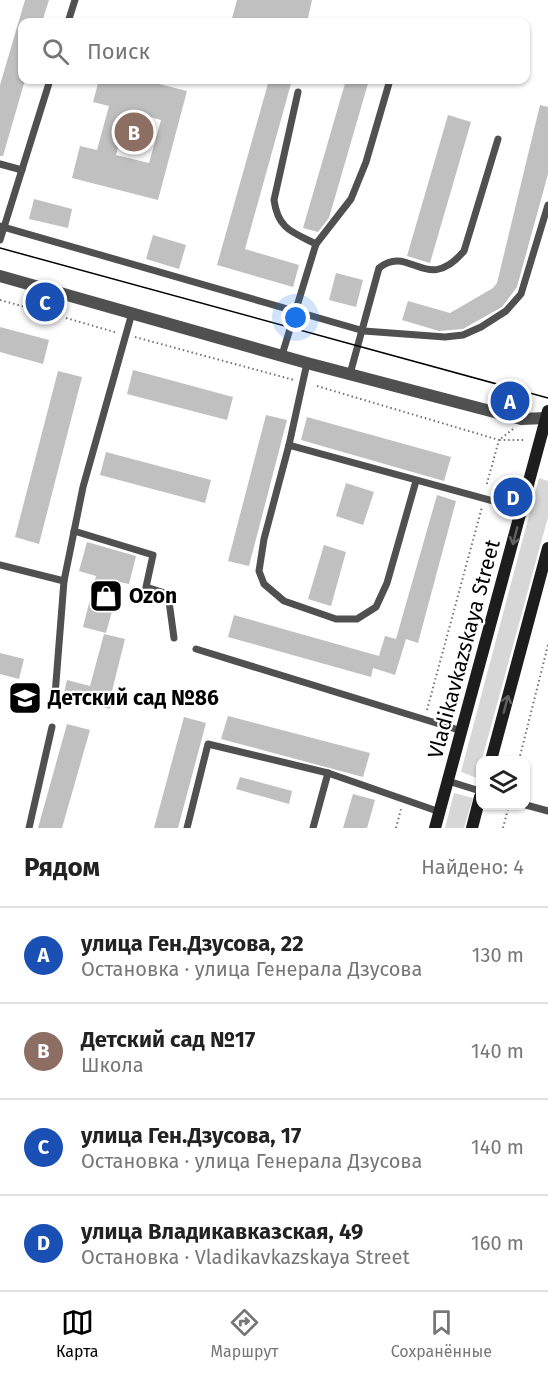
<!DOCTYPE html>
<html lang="ru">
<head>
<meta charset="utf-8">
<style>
  body { margin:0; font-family:"Fira Sans",sans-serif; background:#f2f2f2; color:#222 }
  .controls { position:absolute; right:18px; bottom:18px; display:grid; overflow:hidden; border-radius:12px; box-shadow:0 2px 4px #0004 }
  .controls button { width:54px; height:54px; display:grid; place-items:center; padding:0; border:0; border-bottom:2px solid #e0e0e0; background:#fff; color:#222; font:30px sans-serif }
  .you { position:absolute; left:296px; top:318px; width:21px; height:21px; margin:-15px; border:4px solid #fff; border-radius:50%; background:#1a73e8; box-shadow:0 0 0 9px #1a73e833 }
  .badge { display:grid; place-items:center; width:39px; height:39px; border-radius:50%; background:#000; color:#fff; font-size:20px; font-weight:700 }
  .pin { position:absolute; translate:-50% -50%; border:3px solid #fff; box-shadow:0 2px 6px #0006 }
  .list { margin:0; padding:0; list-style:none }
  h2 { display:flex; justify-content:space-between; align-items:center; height:78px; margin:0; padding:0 24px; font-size:26px }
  h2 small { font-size:20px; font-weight:400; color:#767676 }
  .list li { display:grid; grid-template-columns:39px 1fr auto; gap:18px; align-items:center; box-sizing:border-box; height:96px; padding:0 24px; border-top:2px solid #e0e0e0 }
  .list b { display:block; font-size:22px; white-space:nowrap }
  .list p { margin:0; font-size:20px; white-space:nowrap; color:#767676 }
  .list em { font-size:20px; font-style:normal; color:#767676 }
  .icon { flex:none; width:33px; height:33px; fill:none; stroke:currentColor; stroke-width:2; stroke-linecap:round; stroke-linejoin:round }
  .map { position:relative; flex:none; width:548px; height:828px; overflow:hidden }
  .search { position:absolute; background:#fff; box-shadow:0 2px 4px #0004; left:18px; right:18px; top:18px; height:66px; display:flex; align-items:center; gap:15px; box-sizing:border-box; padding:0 21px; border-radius:12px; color:#767676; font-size:22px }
  .sheet { height:462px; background:#fff }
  nav { display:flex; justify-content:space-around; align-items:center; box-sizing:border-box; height:84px; border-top:2px solid #e0e0e0; background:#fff; font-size:16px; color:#767676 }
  nav a { display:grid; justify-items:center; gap:3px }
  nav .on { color:#000 }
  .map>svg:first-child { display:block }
</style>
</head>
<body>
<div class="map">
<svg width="548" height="828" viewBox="0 0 548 828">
  <rect width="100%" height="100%" fill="#fff"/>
  <g fill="#d7d7d7">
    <polygon points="539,478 548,481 548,517 477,778 461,772"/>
    <polygon points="454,793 473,798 464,828 445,828"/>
  </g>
  <g fill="#c0c0c0" fill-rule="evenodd">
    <polygon points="25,0 49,0 42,22 22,22 22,80 25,80 3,156 0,156 0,85"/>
    <polygon points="237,0 312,0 307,22 231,22"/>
    <path d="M99,80H143L187,91L158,200L72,178L80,146L97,150L109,106L93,102ZM128,111L161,120L149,163L116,155Z"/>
    <polygon points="269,80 292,80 245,249 299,265 293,287 217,265"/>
    <polygon points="346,80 369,80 329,218 318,232 303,228"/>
    <polygon points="540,105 548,107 548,174 517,287 502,307 463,329 439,331 402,320 408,301 450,313 493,288 497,283"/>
    <polygon points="448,115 471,122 430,263 407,256"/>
    <polygon points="34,199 72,209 68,228 29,219"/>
    <polygon points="153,235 186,245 179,269 146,259"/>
    <polygon points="336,273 363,280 356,307 329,300"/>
    <polygon points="0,327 49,340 43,364 0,352"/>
    <polygon points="133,370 233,397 227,420 127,394"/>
    <polygon points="58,371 82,377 39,544 15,537"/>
    <polygon points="266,415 287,420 249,566 228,561"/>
    <polygon points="307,417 451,457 444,481 301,440"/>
    <polygon points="106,452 211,480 205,503 100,475"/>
    <polygon points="346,483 374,492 363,525 336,516"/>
    <polygon points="437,495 456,501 418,643 406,639 395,675 373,668 371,677 228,637 234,615 379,656 385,636 396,639"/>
    <polygon points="87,542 136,556 129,584 120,582 106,633 83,627 96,576 79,571"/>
    <polygon points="324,545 346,552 331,606 308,599"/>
    <polygon points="104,634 125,639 112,691 114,692 110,709 63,697 67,680 90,686"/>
    <polygon points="0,653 24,659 19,679 0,674"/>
    <polygon points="228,716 370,753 363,777 221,739"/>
    <polygon points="184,717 206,723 178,828 154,828"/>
    <polygon points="67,724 90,730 62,828 38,828"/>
    <polygon points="240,777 292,791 289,804 236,789"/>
    <polygon points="353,794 375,800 367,828 343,828"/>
  </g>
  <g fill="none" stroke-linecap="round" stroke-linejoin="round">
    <g stroke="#727272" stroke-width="2" stroke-dasharray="1.5 3" stroke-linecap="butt">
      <polyline points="0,300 47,313"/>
      <polyline points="66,318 118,333"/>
      <polyline points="135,337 294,380"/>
      <polyline points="317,386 499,440 486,487"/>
      <polyline points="513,429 499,440 525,440"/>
      <polyline points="427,710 482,507"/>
      <polyline points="519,760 548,645"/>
      <polyline points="396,828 401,809"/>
      <polyline points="503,828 508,809"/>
    </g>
    <g stroke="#505050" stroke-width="7">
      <polyline points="68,22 75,0"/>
      <polyline points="0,164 22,170"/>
      <polyline points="0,226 364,331 445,337 463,335 481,327 506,311 521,294 548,205"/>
      <polyline points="0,240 50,80"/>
      <polyline points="316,244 351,199 366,162 390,80"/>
      <path d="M282,355L316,244C292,232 278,229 274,200L298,92"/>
      <polyline points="307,363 289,445 264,539 259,571 264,584 284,601 336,619 357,619 376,607 387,583 416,481"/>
      <path d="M350,374L379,268C410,243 426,296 464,251L498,139"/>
      <polyline points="289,445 522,509"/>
      <polyline points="74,531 153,555 146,587 168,594 174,638"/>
      <polyline points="0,565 64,581 83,487 132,313"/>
      <polyline points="196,649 462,731"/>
      <polyline points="55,695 64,581"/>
      <polyline points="448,781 480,791"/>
      <polyline points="526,805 548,811"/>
      <polyline points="29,828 52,727"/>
      <polyline points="187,828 208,744 328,773 440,812"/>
      <polyline points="313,828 328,773"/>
    </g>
    <polyline stroke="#505050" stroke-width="12" points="0,276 307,363 521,419 546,418"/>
    <g stroke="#1d1d1d" stroke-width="12">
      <polyline points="491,760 548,548"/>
      <polyline points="435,828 548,411"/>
      <polyline points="472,828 480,797"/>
    </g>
    <polyline stroke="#000" stroke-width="1.5" points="0,248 548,398"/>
  </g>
  <defs><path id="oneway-shaft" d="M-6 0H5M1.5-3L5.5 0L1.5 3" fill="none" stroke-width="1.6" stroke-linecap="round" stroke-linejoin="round" transform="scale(1.5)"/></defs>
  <g stroke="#616161">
    <use href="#oneway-shaft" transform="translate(515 536) rotate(105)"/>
    <use href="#oneway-shaft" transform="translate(506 704) rotate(-75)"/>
  </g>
  <defs>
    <g id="shop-square" transform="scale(1.725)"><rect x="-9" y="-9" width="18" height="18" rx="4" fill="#000" stroke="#fff"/><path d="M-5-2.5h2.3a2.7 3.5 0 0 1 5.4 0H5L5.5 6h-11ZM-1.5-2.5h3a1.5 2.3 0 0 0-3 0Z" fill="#fff"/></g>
    <g id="school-square" transform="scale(1.725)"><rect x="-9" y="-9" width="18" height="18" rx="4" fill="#000" stroke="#fff"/><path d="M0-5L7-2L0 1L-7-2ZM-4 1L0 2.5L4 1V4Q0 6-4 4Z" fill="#fff"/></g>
  </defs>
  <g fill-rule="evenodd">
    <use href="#shop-square" x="106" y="596"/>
    <use href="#school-square" x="25" y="698"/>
  </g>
  <g text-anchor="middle" stroke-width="4.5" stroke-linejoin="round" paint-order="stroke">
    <g font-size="21" font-weight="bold" fill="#000" stroke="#fff" text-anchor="start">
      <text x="129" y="603">Ozon</text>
      <text x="48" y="705">Детский сад №86</text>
    </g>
    <g font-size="21" fill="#000" stroke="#fff">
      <text transform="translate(464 649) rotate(-75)" y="7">Vladikavkazskaya Street</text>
    </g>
  </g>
</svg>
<div class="controls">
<button><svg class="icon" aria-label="layers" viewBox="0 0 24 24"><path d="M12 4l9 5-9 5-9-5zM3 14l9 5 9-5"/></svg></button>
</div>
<div class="you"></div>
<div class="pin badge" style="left:510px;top:401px;background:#1a4fb4">A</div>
<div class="pin badge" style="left:134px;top:132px;background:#8d6e63">B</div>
<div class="pin badge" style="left:45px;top:302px;background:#1a4fb4">C</div>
<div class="pin badge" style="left:513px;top:497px;background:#1a4fb4">D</div>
<div class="search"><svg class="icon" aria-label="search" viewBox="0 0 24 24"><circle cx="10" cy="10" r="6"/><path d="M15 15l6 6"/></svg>Поиск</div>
</div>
<section class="sheet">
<h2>Рядом<small>Найдено: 4</small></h2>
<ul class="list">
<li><span class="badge" style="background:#1a4fb4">A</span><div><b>улица Ген.Дзусова, 22</b><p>Остановка · улица Генерала Дзусова</p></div><em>130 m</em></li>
<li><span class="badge" style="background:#8d6e63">B</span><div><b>Детский сад №17</b><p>Школа</p></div><em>140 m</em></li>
<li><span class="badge" style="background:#1a4fb4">C</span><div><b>улица Ген.Дзусова, 17</b><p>Остановка · улица Генерала Дзусова</p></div><em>140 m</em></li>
<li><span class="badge" style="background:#1a4fb4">D</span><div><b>улица Владикавказская, 49</b><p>Остановка · Vladikavkazskaya Street</p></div><em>160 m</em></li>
</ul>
</section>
<nav>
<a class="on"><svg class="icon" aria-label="map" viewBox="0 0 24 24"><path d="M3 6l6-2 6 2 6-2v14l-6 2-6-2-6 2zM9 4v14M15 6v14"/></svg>Карта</a>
<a><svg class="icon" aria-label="directions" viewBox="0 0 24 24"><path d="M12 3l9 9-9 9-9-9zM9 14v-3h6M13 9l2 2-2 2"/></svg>Маршрут</a>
<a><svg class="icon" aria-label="saved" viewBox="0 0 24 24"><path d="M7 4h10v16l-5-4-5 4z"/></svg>Сохранённые</a>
</nav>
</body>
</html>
